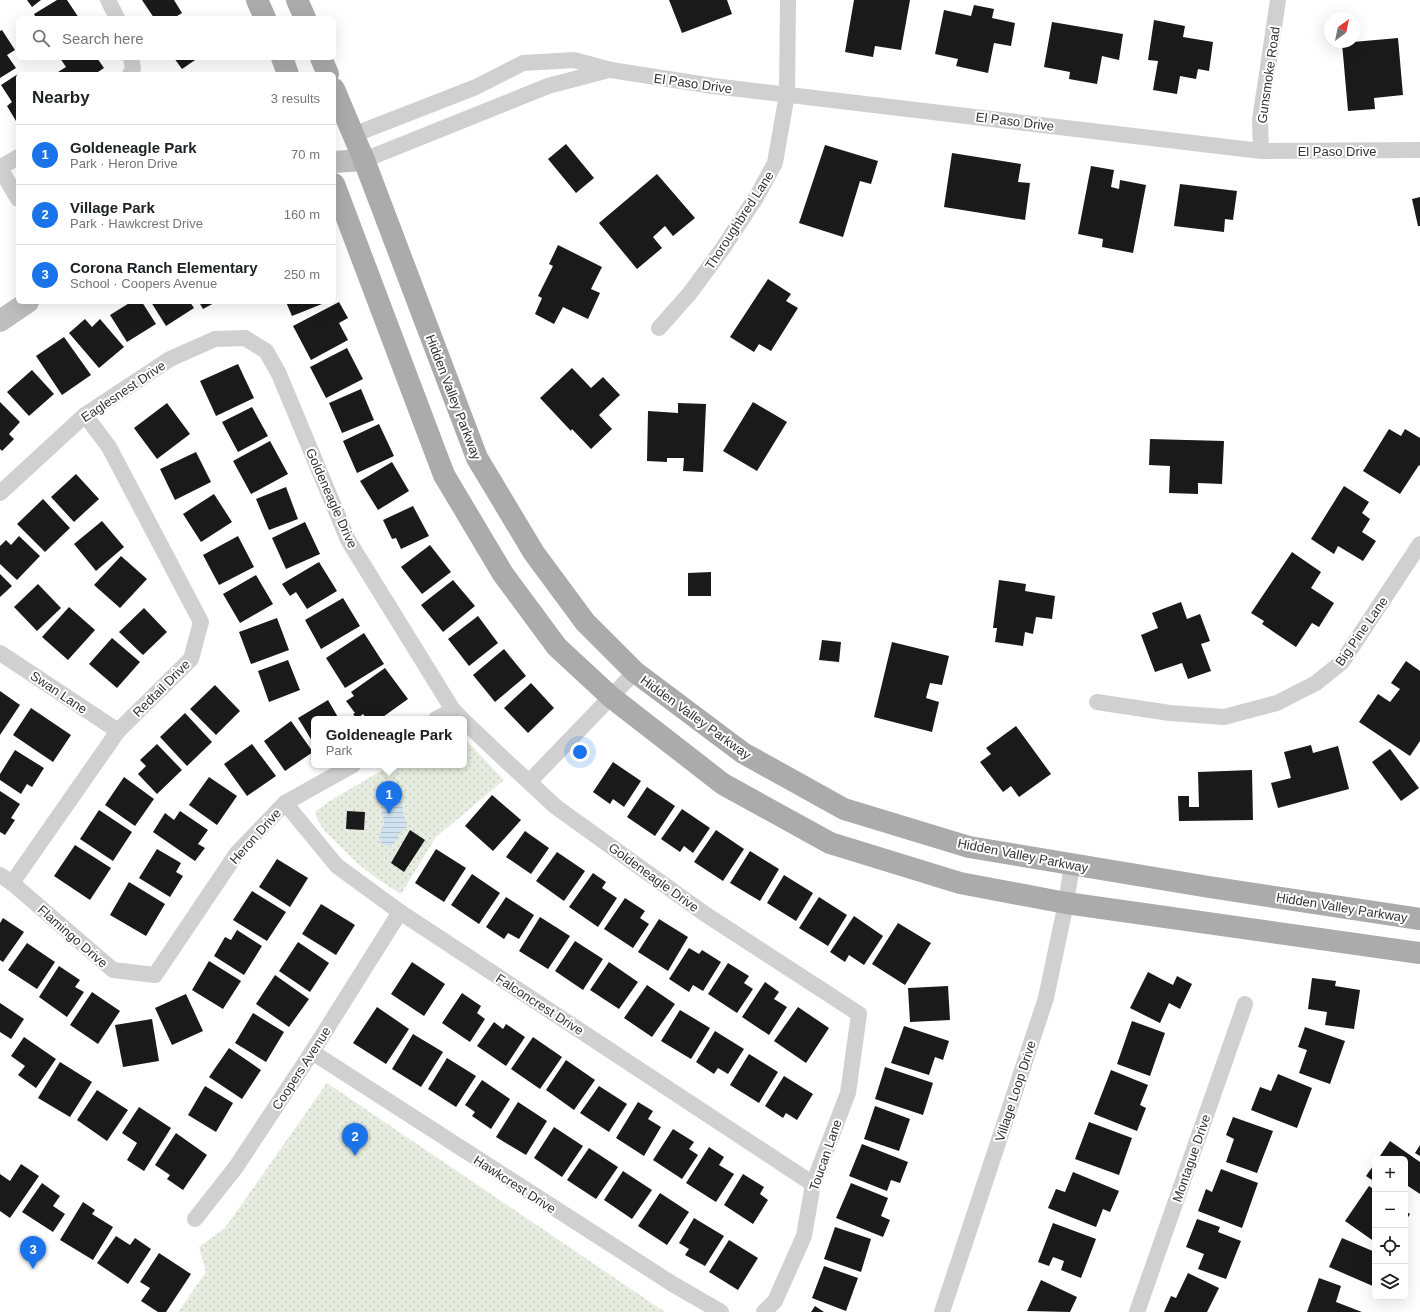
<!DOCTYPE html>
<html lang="en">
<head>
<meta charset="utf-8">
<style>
  body { margin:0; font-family:Helvetica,sans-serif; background:#f6f6f6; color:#202124 }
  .controls { position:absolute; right:12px; bottom:12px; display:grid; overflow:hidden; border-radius:6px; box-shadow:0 4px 16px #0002 }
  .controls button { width:36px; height:36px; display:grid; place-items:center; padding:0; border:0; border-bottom:1px solid #e0e0e0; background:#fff; color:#202124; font:20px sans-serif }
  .compass { position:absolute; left:1324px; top:12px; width:36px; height:36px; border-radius:50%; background:#fff; box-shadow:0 4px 16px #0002; rotate:33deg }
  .you { position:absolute; left:580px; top:752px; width:14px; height:14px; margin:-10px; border:3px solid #fff; border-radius:50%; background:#1a73e8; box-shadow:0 0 0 6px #1a73e833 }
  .badge { display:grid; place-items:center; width:26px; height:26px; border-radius:50%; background:#1a73e8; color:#fff; font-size:13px; font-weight:700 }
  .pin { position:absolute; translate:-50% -33px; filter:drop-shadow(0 1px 2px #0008) }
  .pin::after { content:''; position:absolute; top:21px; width:14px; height:12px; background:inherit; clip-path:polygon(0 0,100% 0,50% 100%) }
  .popup { position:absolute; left:311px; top:716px; width:156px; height:52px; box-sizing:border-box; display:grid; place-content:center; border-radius:6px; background:#fff; filter:drop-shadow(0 1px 3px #0005); font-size:13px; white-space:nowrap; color:#757577 }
  .popup b { font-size:15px; color:#202124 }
  .popup::after { content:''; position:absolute; left:50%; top:100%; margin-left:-8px; border:8px solid transparent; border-top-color:#fff }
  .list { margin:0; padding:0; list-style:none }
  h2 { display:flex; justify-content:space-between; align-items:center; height:52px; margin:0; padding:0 16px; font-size:17px }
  h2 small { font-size:13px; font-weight:400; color:#757577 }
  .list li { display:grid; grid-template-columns:26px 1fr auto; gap:12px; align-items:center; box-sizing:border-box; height:60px; padding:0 16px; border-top:1px solid #e0e0e0 }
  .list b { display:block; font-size:15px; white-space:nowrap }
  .list p { margin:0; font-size:13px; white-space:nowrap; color:#757577 }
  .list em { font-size:13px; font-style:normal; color:#757577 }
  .icon { flex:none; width:22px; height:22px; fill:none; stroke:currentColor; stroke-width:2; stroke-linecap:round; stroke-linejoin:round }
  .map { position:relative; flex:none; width:1420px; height:1312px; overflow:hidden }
  .search { position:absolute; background:#fff; box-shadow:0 4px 16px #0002; left:16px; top:16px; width:320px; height:44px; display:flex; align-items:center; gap:10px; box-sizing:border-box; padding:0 14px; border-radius:6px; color:#757577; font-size:15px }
  .panel { position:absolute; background:#fff; box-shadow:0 4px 16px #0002; left:16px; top:72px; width:320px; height:232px; border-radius:6px }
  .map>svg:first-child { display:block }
</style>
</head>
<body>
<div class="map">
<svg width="1420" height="1312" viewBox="0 0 1420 1312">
  <defs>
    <pattern id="park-dots" width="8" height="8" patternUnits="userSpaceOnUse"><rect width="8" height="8" fill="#e6ecdf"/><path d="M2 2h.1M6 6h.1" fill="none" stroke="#c6cbc0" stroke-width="1.8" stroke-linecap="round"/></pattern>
    <pattern id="water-rules" width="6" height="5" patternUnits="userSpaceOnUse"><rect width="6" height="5" fill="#cfe2ee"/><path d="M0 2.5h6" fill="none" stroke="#b2c2cd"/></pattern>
  </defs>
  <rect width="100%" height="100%" fill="#fff"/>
  <g fill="url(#park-dots)">
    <polygon points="464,738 504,780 436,837 401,894 376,878 356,862 325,831 318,821 315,812 328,802 391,765 464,765"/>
    <polygon points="327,1083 665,1312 178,1312 206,1272 199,1247 225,1228"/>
  </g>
  <path fill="url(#water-rules)" d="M390,797C405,798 401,806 404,816C405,819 407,822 408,826L400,833L395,842L392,845L386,846L381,843L379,838L384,823L381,807L385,799Z"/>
  <g fill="#1a1a1a">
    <polygon points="27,0 41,0 32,7"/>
    <polygon points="57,0 67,0 79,18 36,18 34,14"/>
    <polygon points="142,0 174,0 182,13 174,18 154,18"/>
    <polygon points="669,0 727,0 732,14 682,33"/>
    <polygon points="854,0 910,0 901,50 875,46 873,57 845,52"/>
    <polygon points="974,5 994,9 992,18 1015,23 1011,46 994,43 988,73 956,66 958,59 935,54 944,10 971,16"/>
    <polygon points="1154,20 1185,26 1183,37 1213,42 1209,71 1198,69 1196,79 1180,76 1177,94 1153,90 1158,61 1148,60"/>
    <polygon points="1052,22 1123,34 1119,60 1102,56 1097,84 1069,79 1070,72 1044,67"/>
    <polygon points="2,30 15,50 7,55 16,68 0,78 0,31"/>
    <polygon points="1398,38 1403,95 1374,98 1375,109 1348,111 1342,43"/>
    <polygon points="60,58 97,58 104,68 95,74 59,74 58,72 66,67"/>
    <polygon points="174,58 198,58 182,69"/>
    <polygon points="18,74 18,120 16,121 7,106 12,102 1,85"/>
    <polygon points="566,144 594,178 576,193 548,159"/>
    <polygon points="825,145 878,161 871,184 860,181 843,237 799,223"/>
    <polygon points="952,153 1021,164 1018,182 1030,183 1025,220 944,207"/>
    <polygon points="1091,166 1114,170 1111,187 1119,189 1120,180 1146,185 1133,253 1102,247 1103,239 1078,234"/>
    <polygon points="657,174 695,218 673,236 665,226 653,237 662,248 637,269 599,223"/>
    <polygon points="1180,184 1237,191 1233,220 1225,219 1224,232 1174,226"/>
    <polygon points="1420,197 1420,226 1418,226 1412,199"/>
    <polygon points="558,245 602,267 591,289 600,293 588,319 563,307 554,324 535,314 542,298 538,296 553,266 549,264"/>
    <polygon points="768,279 791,294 786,301 798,308 771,351 759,344 754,352 730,337"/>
    <polygon points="131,302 142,302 156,324 127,342 110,315"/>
    <polygon points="151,302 190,302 194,308 166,326"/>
    <polygon points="199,302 216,302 203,309"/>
    <polygon points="286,302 327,302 292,316"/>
    <polygon points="339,302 348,318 339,323 348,340 311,360 293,326"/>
    <polygon points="85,319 92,327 100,319 124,347 99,368 69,333"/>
    <polygon points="64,337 91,375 62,395 36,356"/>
    <polygon points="347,348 363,379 326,398 310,367"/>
    <polygon points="238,364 254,398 216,416 200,381"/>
    <polygon points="572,368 591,388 603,377 620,395 599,415 612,429 591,449 572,429 571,431 540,398"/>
    <polygon points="32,370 54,394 29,416 7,392"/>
    <polygon points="361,389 374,420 342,433 329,403"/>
    <polygon points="0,402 20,422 9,434 14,439 2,451 0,449"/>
    <polygon points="753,402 787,422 757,471 723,451"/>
    <polygon points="167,403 190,434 157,459 134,428"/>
    <polygon points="678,403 706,404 703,472 683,471 684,458 667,458 667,462 647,461 648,411 678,413"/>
    <polygon points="252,407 268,436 238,452 222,422"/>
    <polygon points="379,424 394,456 357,473 343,441"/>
    <polygon points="1389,429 1401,436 1405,429 1420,438 1420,466 1419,465 1400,494 1363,471"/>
    <polygon points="1150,439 1224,441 1222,484 1198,483 1198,494 1169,493 1170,466 1149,465"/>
    <polygon points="270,441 288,474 251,494 233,461"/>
    <polygon points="196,452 211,482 175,500 160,469"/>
    <polygon points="392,462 409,491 378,510 360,481"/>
    <polygon points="76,474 99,499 74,522 51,497"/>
    <polygon points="1344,486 1369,502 1362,513 1370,519 1362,532 1376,541 1363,561 1338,546 1334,554 1311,539"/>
    <polygon points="286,487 298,519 269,530 256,499"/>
    <polygon points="214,494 232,522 201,542 183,514"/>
    <polygon points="43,499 70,528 45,552 17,524"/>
    <polygon points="413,506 429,536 401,549 396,538 392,539 383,520"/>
    <polygon points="102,521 124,547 96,571 74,544"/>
    <polygon points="305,522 320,554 286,569 272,538"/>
    <polygon points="19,536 40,556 17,580 0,564 0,546 6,540 11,545"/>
    <polygon points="238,536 254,567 219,585 203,555"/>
    <polygon points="430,545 451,572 422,594 401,567"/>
    <polygon points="1292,552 1321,572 1311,588 1334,603 1319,627 1312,623 1296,647 1262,624 1264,621 1251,613"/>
    <polygon points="121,556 147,579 120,608 94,585"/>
    <polygon points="319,562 337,591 307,609 296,592 290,596 282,584"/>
    <polygon points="711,572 711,596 688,596 688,573"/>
    <polygon points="0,574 12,586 0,597"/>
    <polygon points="256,575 273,604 240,623 223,594"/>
    <polygon points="453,580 475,606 443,632 421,605"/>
    <polygon points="999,580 1026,584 1025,591 1055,596 1052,619 1036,617 1033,634 1025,632 1023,646 995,642 997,628 993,628"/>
    <polygon points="38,584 61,608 37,631 14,607"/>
    <polygon points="343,598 360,626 321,649 305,620"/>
    <polygon points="1181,602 1187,619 1200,614 1210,641 1201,644 1211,671 1188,679 1182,663 1155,672 1141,635 1158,628 1152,613"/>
    <polygon points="69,607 95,630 68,660 42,637"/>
    <polygon points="144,608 167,632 143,655 119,632"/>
    <polygon points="478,616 498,643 469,666 448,639"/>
    <polygon points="277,618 289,650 251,664 239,632"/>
    <polygon points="364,633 384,664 345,688 326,658"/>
    <polygon points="112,638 140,662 117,688 89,664"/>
    <polygon points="822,640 841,642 839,662 819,660"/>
    <polygon points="892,642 949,656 942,685 930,683 926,698 939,702 932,732 874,717"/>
    <polygon points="504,649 526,676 495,702 473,675"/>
    <polygon points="288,660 300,690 269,702 258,671"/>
    <polygon points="1406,661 1420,671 1420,741 1410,756 1359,722 1378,694 1390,702 1400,689 1391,683"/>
    <polygon points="385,668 408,699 380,719 367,719 363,714 357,719 353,714 355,713 346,701 354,696 351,692"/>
    <polygon points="531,683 554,708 528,733 504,708"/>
    <polygon points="215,685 240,711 216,735 190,709"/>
    <polygon points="0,691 20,705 0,735"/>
    <polygon points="328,700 339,719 314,719 314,744 298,718"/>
    <polygon points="31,708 71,735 53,762 13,735"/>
    <polygon points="185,713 212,742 187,766 160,737"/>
    <polygon points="291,721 313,752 285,771 264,741"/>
    <polygon points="1016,726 1051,774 1019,797 1011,786 1003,792 980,762 991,754 986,748"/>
    <polygon points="157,744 182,770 157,794 138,774 146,766 140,760"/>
    <polygon points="252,744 276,776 247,796 224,764"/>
    <polygon points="1311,745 1313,753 1338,746 1349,789 1278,808 1271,783 1291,778 1284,752"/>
    <polygon points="1390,749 1419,788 1401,801 1372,762"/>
    <polygon points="15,750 44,768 32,787 27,784 21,794 0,780 0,774"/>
    <polygon points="613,762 641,781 624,807 613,799 610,804 593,792"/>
    <polygon points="1252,770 1253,820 1179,821 1178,796 1189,796 1189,807 1199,807 1198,772"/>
    <polygon points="124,777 154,799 135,826 105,805"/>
    <polygon points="209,777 237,796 217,825 189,805"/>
    <polygon points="647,787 675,806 655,836 627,817"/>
    <polygon points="0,791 20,804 11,818 15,820 5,835 0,832"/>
    <polygon points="492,795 521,820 493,851 465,826"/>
    <polygon points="682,809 710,828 693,853 684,846 680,852 661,839"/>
    <polygon points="99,810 132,832 113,861 80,839"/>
    <polygon points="180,811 208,830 198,844 205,848 195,861 153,832 165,813 174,820"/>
    <polygon points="347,811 365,812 364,830 346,829"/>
    <polygon points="410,830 425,840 404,872 391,863"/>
    <polygon points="716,830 744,849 723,881 694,862"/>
    <polygon points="525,831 549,848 531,874 506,857"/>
    <polygon points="75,845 111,868 90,900 54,876"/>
    <polygon points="157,849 181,863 176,872 183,876 170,897 139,878"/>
    <polygon points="436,849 466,868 444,902 415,883"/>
    <polygon points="750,851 779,869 760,901 730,883"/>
    <polygon points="557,852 585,871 564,901 536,881"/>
    <polygon points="277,859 308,878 290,907 259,887"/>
    <polygon points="593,873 606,882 602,888 617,898 598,927 569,907"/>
    <polygon points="472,874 500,893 479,924 451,905"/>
    <polygon points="784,875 813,893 796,921 767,903"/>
    <polygon points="129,882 165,904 146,936 110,915"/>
    <polygon points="252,891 286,912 267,941 233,920"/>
    <polygon points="506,897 534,915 519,939 508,933 504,939 486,927"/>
    <polygon points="819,897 847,915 828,946 799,928"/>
    <polygon points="625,898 645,911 640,918 649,924 633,948 604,929"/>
    <polygon points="321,904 355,925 336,955 302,934"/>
    <polygon points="854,916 883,936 864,965 849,955 845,962 830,952"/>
    <polygon points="540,917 570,936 548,969 519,951"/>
    <polygon points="3,918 24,932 3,962 0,960 0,923"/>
    <polygon points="659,919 688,937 668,971 638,952"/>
    <polygon points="898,923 931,943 905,985 872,964"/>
    <polygon points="237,930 262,946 244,975 214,956 225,937 231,940"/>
    <polygon points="575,941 603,959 583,990 555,971"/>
    <polygon points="298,942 329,963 310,992 279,971"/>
    <polygon points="27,943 55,962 37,989 8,970"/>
    <polygon points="689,948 699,954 702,950 721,962 703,991 693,985 689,992 669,979"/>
    <polygon points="209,961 241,981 223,1009 192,990"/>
    <polygon points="412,962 445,984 424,1016 391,994"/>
    <polygon points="609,962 638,982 619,1009 590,990"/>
    <polygon points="728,963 749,976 744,983 753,989 737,1013 708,994"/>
    <polygon points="59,966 80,980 75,987 84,992 67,1017 39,997"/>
    <polygon points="1148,972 1173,985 1177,976 1192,984 1180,1009 1169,1003 1160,1023 1130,1008"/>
    <polygon points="275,975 309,999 289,1027 256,1004"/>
    <polygon points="1312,978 1336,981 1335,986 1360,990 1354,1029 1325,1025 1327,1012 1308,1009"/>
    <polygon points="765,982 779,992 774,999 787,1007 769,1035 742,1017"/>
    <polygon points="647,985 675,1004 652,1037 624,1018"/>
    <polygon points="948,986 950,1020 910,1022 908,988"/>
    <polygon points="92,992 120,1011 98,1044 70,1025"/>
    <polygon points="462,993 481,1006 477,1013 485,1019 470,1042 442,1023"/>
    <polygon points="186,994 203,1031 172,1045 155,1008"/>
    <polygon points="0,1003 24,1019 11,1039 0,1032"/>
    <polygon points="377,1007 409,1029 386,1064 353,1043"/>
    <polygon points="798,1007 829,1028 806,1063 774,1041"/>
    <polygon points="680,1010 710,1028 691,1059 661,1041"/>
    <polygon points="253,1013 284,1032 266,1062 235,1043"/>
    <polygon points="152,1019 159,1061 123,1067 115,1025"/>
    <polygon points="1132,1021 1165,1033 1150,1076 1117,1064"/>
    <polygon points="494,1022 503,1029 506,1024 525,1037 506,1066 477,1046"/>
    <polygon points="904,1026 949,1041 943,1060 935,1057 929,1075 891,1063"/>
    <polygon points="1305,1027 1345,1041 1330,1084 1299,1073 1307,1050 1298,1047"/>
    <polygon points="715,1031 744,1049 728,1074 718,1068 714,1074 696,1062"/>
    <polygon points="413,1034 443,1052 421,1087 392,1069"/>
    <polygon points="24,1037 56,1059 36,1088 18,1075 25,1066 11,1056"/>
    <polygon points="533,1037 562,1057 540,1089 511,1069"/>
    <polygon points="229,1048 261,1070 242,1099 209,1077"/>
    <polygon points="749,1054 778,1072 759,1103 730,1085"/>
    <polygon points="447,1058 476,1076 456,1107 428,1089"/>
    <polygon points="566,1060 595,1080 574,1110 546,1090"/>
    <polygon points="60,1062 92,1082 70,1117 38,1098"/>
    <polygon points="885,1067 933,1083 923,1115 875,1099"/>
    <polygon points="1111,1070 1148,1085 1140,1105 1146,1108 1137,1131 1094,1114"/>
    <polygon points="1278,1074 1312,1088 1297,1128 1251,1110 1260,1087 1271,1091"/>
    <polygon points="784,1076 813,1094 797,1120 786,1113 783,1118 765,1106"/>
    <polygon points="482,1080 510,1099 491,1129 472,1116 475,1112 465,1105"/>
    <polygon points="205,1086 233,1103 216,1132 188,1115"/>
    <polygon points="599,1086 627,1104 609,1132 580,1113"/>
    <polygon points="97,1090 128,1110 107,1141 77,1120"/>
    <polygon points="518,1102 547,1121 526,1155 496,1137"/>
    <polygon points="638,1102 653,1111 648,1119 661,1127 644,1156 616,1138"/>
    <polygon points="875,1106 910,1119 899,1151 864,1139"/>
    <polygon points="139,1107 171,1128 144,1171 127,1160 137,1143 122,1133"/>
    <polygon points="1233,1117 1273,1131 1257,1173 1226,1162 1234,1139 1226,1135"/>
    <polygon points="1089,1122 1132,1138 1119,1175 1075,1159"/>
    <polygon points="554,1127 583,1146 562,1177 534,1158"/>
    <polygon points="673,1129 694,1142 689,1149 698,1155 682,1179 653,1160"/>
    <polygon points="176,1133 207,1155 183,1190 167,1179 170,1175 155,1165"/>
    <polygon points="1390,1141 1420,1162 1420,1194 1405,1184 1405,1159 1378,1159"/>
    <polygon points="862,1144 908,1162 900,1183 891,1180 887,1191 849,1176"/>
    <polygon points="1420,1145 1420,1156 1415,1153"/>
    <polygon points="709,1147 724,1157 719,1165 734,1174 716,1202 686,1183"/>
    <polygon points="589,1148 618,1167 596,1199 567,1180"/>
    <polygon points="1375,1163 1375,1182 1366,1176"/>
    <polygon points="21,1164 39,1176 10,1218 0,1211 0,1174 10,1181"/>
    <polygon points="1221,1169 1258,1183 1242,1228 1198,1211 1206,1189 1212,1192"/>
    <polygon points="623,1171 652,1190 632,1219 604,1200"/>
    <polygon points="1073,1172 1119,1191 1110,1212 1103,1209 1096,1227 1048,1208 1056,1189 1065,1192"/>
    <polygon points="743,1174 764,1187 760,1194 768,1200 753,1224 724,1205"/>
    <polygon points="42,1183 60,1196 53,1206 65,1214 53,1232 22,1212"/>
    <polygon points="851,1183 888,1198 881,1216 890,1220 883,1237 836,1218"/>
    <polygon points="1369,1186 1375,1190 1375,1242 1345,1221"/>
    <polygon points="660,1193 689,1212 667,1245 638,1226"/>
    <polygon points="83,1202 95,1210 92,1214 113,1227 93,1260 60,1240"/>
    <polygon points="1405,1211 1410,1214 1405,1222"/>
    <polygon points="694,1218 724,1236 705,1266 685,1255 689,1249 679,1243"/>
    <polygon points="1197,1219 1220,1227 1218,1232 1241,1241 1226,1279 1198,1269 1204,1254 1186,1247"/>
    <polygon points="1053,1223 1096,1239 1081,1278 1061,1270 1064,1261 1053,1257 1049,1266 1038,1262"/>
    <polygon points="835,1227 871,1239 861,1272 824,1259"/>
    <polygon points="116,1236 130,1245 135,1238 151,1249 128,1284 97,1263"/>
    <polygon points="1342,1238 1375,1252 1375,1287 1329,1267"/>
    <polygon points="729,1240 758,1258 738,1290 709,1272"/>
    <polygon points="159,1253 191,1274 166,1312 158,1312 141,1301 150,1288 140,1282"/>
    <polygon points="824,1266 858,1278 846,1311 812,1298"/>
    <polygon points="1188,1273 1219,1288 1207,1312 1164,1312 1171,1296 1176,1298"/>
    <polygon points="1319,1278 1341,1286 1336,1302 1362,1312 1307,1312"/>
    <polygon points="1041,1280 1077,1297 1070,1312 1027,1311"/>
    <polygon points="815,1306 824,1312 811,1312"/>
  </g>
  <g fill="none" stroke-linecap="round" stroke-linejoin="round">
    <g stroke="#d0d0d0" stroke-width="16">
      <polyline points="108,0 117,18"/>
      <polyline points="130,74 133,68 131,58"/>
      <polyline points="353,135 476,87 523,63 574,60 611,70 713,86 1261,151 1420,150"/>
      <polyline points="1261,151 1260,120 1278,0"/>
      <polyline points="364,160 548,86 609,70"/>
      <polyline points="0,168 18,199"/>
      <polyline points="0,168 18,157"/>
      <polyline points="659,328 690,293 723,248 757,196 775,163 787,94 788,0"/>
      <polyline points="0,493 85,415 170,359 215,339 245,338 266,351 279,374 348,540 453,710 462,719"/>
      <polyline points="0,653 118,731"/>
      <polyline points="1097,702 1170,713 1224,717 1277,703 1316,683 1342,662 1420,544"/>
      <polyline points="436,719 453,710"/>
      <polyline points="464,721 504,759 556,807 705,914 859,1014 848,1093 813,1184 804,1236 775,1301 764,1312"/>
      <polyline points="529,782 635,672"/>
      <polyline points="285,803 337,866 400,912 813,1184"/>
      <polyline points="0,875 12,883 113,970 155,975 237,853 285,803 353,765"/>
      <polyline points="12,883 118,731 191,659 201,622 109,447 85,415"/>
      <polyline points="312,1052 671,1283 721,1312"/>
      <polyline points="195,1219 236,1167 312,1052 400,912"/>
      <polyline points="942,1312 1046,998 1066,903 1072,865"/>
      <polyline points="1137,1312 1245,1004"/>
    </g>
    <g stroke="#bdbdbd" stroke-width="22">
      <polyline points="334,162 364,160"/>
      <polyline points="0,321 28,302"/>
    </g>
    <g stroke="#ababab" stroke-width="22">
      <polyline points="257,0 265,18"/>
      <polyline points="297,0 305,18"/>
      <polyline points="282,58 288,74"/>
      <polyline points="321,58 328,74"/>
      <polyline points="334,89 364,160 477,458 534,553 585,622 635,672 743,753 844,809 969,847 1209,887 1420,919"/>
      <polyline points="334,184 444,475 503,574 557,647 611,697 723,784 830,843 960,883 1066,903 1420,953"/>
    </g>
  </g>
  <g text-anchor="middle" stroke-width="4" stroke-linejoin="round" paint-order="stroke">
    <g font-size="13" fill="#333" stroke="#fff">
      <text transform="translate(1268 75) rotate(-82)" y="5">Gunsmoke Road</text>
      <text transform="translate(693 83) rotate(8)" y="5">El Paso Drive</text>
      <text transform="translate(1015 121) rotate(7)" y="5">El Paso Drive</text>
      <text x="1337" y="156">El Paso Drive</text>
      <text transform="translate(739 220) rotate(-57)" y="5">Thoroughbred Lane</text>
      <text transform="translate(123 391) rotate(-34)" y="5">Eaglesnest Drive</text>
      <text transform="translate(454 397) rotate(69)" y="5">Hidden Valley Parkway</text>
      <text transform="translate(332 498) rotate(66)" y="5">Goldeneagle Drive</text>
      <text transform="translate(1361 631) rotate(-55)" y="5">Big Pine Lane</text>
      <text transform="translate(161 688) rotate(-45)" y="5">Redtail Drive</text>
      <text transform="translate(59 692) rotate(34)" y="5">Swan Lane</text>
      <text transform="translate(696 717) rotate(36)" y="5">Hidden Valley Parkway</text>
      <text transform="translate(255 836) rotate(-48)" y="5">Heron Drive</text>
      <text transform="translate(1023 855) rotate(11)" y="5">Hidden Valley Parkway</text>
      <text transform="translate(654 877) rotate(36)" y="5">Goldeneagle Drive</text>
      <text transform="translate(1342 907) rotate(9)" y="5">Hidden Valley Parkway</text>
      <text transform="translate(73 936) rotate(41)" y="5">Flamingo Drive</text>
      <text transform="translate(540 1004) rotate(33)" y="5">Falconcrest Drive</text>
      <text transform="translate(301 1068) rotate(-57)" y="5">Coopers Avenue</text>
      <text transform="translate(1015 1091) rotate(-72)" y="5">Village Loop Drive</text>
      <text transform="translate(825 1155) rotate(-71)" y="5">Toucan Lane</text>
      <text transform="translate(1191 1158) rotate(-71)" y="5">Montague Drive</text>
      <text transform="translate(515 1184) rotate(33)" y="5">Hawkcrest Drive</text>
    </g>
  </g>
</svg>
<div class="controls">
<button>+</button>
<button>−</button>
<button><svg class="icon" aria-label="locate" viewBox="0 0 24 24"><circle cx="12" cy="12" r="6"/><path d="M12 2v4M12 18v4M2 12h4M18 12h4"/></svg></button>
<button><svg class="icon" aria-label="layers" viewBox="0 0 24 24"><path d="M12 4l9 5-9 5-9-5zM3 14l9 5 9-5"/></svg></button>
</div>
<svg class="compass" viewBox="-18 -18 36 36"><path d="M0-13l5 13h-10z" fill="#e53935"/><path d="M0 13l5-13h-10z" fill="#757577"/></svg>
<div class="you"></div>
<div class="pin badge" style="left:389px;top:814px">1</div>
<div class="popup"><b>Goldeneagle Park</b>Park</div>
<div class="pin badge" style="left:355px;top:1156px">2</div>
<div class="pin badge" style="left:33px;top:1269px">3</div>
<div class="search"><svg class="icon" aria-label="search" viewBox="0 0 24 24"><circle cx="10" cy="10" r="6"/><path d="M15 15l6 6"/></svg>Search here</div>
<section class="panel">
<h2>Nearby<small>3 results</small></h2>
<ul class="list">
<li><span class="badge">1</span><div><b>Goldeneagle Park</b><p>Park · Heron Drive</p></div><em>70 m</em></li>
<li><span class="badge">2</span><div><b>Village Park</b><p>Park · Hawkcrest Drive</p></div><em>160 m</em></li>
<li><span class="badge">3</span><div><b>Corona Ranch Elementary</b><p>School · Coopers Avenue</p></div><em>250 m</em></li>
</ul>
</section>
</div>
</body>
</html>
